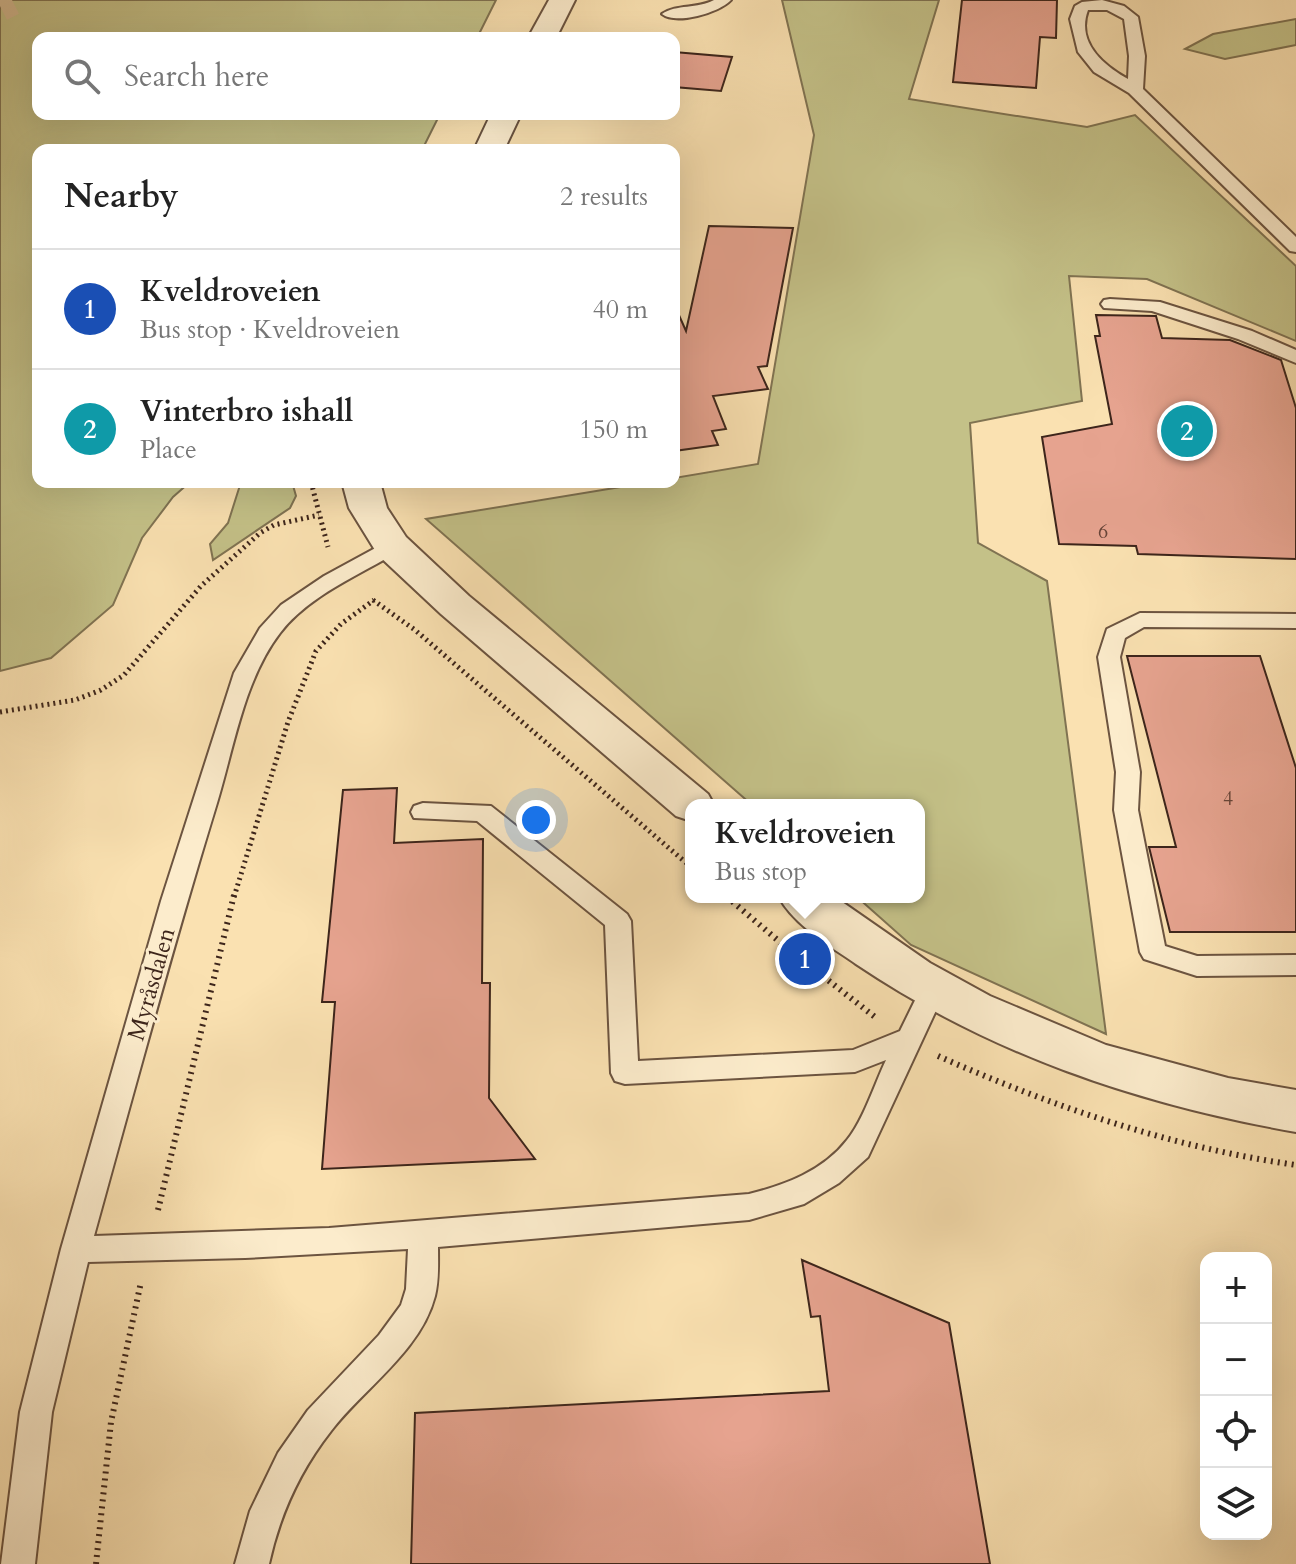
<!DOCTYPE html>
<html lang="en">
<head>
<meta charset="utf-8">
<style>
  body { margin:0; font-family:Cardo,serif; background:#f6f6f6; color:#222 }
  .controls { position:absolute; right:24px; bottom:24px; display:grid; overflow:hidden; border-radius:16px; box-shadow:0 8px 32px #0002 }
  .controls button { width:72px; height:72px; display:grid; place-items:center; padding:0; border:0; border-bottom:2px solid #e0e0e0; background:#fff; color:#222; font:40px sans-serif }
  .you { position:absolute; left:536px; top:820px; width:28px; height:28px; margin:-20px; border:6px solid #fff; border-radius:50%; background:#1a73e8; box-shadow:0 0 0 12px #1a73e833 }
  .badge { display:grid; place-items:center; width:52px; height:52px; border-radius:50%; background:#8f2418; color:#fff; font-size:26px; font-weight:700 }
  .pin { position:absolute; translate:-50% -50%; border:4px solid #fff; box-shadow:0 2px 8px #0006 }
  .popup { position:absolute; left:685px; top:799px; width:240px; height:104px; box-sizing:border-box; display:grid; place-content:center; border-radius:16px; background:#fff; filter:drop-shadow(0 2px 6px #0005); font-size:26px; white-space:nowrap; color:#767676 }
  .popup b { font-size:30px; color:#222 }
  .popup::after { content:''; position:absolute; left:50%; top:100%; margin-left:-16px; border:16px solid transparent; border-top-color:#fff }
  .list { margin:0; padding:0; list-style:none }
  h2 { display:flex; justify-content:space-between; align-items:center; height:104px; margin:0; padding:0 32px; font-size:34px }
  h2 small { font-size:26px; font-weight:400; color:#767676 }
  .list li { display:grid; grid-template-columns:52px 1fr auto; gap:24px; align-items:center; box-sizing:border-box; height:120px; padding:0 32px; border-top:2px solid #e0e0e0 }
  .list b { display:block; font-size:30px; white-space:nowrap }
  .list p { margin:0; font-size:26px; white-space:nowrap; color:#767676 }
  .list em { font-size:26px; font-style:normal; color:#767676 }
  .icon { flex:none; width:44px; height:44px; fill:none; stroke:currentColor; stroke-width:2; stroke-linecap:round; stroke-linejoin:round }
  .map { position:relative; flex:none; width:1296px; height:1564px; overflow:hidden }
  .search { position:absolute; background:#fff; box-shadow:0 8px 32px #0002; left:32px; top:32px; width:648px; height:88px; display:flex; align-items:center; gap:20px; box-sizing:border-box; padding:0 28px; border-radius:16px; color:#767676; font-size:30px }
  .panel { position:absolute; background:#fff; box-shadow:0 8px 32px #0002; left:32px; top:144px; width:648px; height:344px; border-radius:16px }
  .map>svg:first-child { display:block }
</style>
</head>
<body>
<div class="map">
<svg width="1296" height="1564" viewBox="0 0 1296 1564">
  <rect width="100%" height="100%" fill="#fae1b1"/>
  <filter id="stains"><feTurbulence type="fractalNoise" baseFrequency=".0025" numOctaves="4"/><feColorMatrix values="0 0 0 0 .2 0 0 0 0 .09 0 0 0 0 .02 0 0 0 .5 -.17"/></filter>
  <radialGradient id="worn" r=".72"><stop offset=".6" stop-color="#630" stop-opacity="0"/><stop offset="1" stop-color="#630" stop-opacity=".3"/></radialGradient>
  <g fill="#c4c188" stroke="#807352" stroke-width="2">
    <polygon points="0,0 496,0 477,38 38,38 38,114 440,114 422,150 38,150 38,482 190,482 173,497 142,538 113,605 51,658 0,671"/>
    <polygon points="782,0 939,0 909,99 1087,127 1135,115 1296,266 1296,341 1147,279 1069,276 1082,401 970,423 978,543 1047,581 1106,1034 911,945 857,897 919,897 919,805 752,805 426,519 651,482 674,482 674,478 758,464 814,135"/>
    <polygon points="1296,19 1296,45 1225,59 1185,49 1213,34"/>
    <polygon points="241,482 292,482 296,496 290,508 213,560 210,544 228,523"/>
  </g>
  <g fill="#e6a38f" stroke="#3d251b" stroke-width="2">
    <polygon points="962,0 1057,0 1056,38 1040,37 1036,88 953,82"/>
    <polygon points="674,52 732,57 721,91 674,87"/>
    <polygon points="709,226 793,228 767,366 758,367 768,389 713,396 726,429 712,431 718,445 674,451 674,304 686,331"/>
    <polygon points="1096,315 1156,316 1162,338 1230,340 1281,360 1296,408 1296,559 1138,554 1136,546 1059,544 1042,437 1112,424 1095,336 1100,336"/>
    <polygon points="1127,656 1260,656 1296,768 1296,932 1170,932 1149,847 1176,847"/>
    <polygon points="397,788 394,843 483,839 482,983 490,983 489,1098 535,1159 322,1169 335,1002 322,1002 343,790"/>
    <polygon points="802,1260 949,1323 990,1564 411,1564 415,1413 829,1391 820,1316 811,1317"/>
  </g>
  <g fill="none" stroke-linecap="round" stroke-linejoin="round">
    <polyline stroke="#d4bb93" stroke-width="31" stroke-dasharray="31 15" stroke-linecap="butt" points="0,6 12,0"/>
    <g stroke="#6c5440" stroke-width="4">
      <g id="lane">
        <path d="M714,0H731C719,13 676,25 662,14C676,4 698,9 714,0Z"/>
        <path d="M1102,0L1124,6L1138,17L1145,56L1143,89L1296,237V252L1290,251L1129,93L1094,72L1078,52L1070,19L1075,6L1082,2ZM1088,10H1107L1124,19L1129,56L1128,79C1103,65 1076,42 1088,10Z"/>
        <polygon points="1110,299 1160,302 1252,331 1296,350 1296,363 1238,339 1152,311 1104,308 1101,304 1104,300"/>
        <path d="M392,539L399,541L403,546L399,551C360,575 309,595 280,633C244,680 234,747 217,803C173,946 134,1091 94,1236L329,1228L749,1194C785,1185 823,1171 847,1140C863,1121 875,1083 886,1060L855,1072L625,1084L615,1081L611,1073L605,925L477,821L414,818L411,812L414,806L423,803L491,806L627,914L631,921L638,1061L853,1050L900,1031L923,984L932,980L941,984L945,991L868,1157L839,1183L804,1204L749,1220L438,1247C438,1263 439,1280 435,1296C421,1351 364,1388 331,1431C299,1472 280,1514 269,1564H235L250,1511L278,1453L308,1410L379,1335L401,1305L406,1289L408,1249L245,1258L88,1262L52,1412L35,1564H1L20,1412L61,1249L161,901L234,673L260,628L281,605L324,576Z"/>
        <polygon points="1140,613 1296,614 1296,628 1144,627 1125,638 1120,657 1140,772 1138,810 1165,946 1197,956 1296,955 1296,975 1197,976 1144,959 1140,952 1114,810 1116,772 1098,657 1107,629"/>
      </g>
    </g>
    <g stroke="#6c5440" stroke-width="4">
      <g id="street">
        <polygon points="549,0 575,0 556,38 528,38"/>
        <polygon points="491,114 521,114 504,150 474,150"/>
        <polygon points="342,482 380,482 387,508 406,537 469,596 708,794 714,805 691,805 691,821 676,816 441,614 378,555 349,508"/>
        <path d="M779,897H835L930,963L990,996L1106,1045L1228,1078L1296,1090V1132C1138,1104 990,1054 856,964C830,946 794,925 779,897Z"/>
      </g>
    </g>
    <g stroke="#3d251b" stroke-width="5" stroke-dasharray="2 4" stroke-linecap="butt">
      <polyline points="311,482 328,547"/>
      <polyline points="373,600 415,630 691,867"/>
      <polyline points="0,712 75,700 101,690 124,675 201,586 260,533 274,525 319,515"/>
      <polyline points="234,897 288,722 316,651 341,624 374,600"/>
    </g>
    <g stroke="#3d251b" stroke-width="6" stroke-dasharray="2 5" stroke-linecap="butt">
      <polyline points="727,897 781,943"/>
      <polyline points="801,959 875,1017"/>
      <path d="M938,1056C1054,1107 1170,1147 1296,1165"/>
      <polyline points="158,1210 234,895"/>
      <polyline points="96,1564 111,1422 141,1282"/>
    </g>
    <use href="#lane" fill="#fceccc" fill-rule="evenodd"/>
    <use href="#street" fill="#fceccc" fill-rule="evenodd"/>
  </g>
  <g text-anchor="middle" stroke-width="6" stroke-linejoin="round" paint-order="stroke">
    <g font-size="20" fill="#674438">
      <text x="1103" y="538">6</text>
      <text x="1228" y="805">4</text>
    </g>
    <g font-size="24" fill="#3d251b" stroke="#fceccc">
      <text transform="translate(151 984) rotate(-74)" y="8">Myråsdalen</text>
    </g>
  </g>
  <rect width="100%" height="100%" filter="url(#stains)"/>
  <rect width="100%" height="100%" fill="url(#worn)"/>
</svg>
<div class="controls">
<button>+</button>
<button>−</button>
<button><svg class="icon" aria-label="locate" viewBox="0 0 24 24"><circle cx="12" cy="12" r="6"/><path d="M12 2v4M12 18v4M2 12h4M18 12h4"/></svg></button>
<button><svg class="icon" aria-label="layers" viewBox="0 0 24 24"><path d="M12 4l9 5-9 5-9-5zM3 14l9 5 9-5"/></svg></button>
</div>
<div class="you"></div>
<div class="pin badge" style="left:805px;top:959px;background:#1a4fb4">1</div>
<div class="popup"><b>Kveldroveien</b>Bus stop</div>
<div class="pin badge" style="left:1187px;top:431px;background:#0f9aa8">2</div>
<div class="search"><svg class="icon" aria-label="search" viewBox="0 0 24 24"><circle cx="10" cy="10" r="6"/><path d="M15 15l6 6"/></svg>Search here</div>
<section class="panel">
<h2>Nearby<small>2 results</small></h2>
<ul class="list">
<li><span class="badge" style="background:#1a4fb4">1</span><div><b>Kveldroveien</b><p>Bus stop · Kveldroveien</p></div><em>40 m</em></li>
<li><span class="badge" style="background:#0f9aa8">2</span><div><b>Vinterbro ishall</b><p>Place</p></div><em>150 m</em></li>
</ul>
</section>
</div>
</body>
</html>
